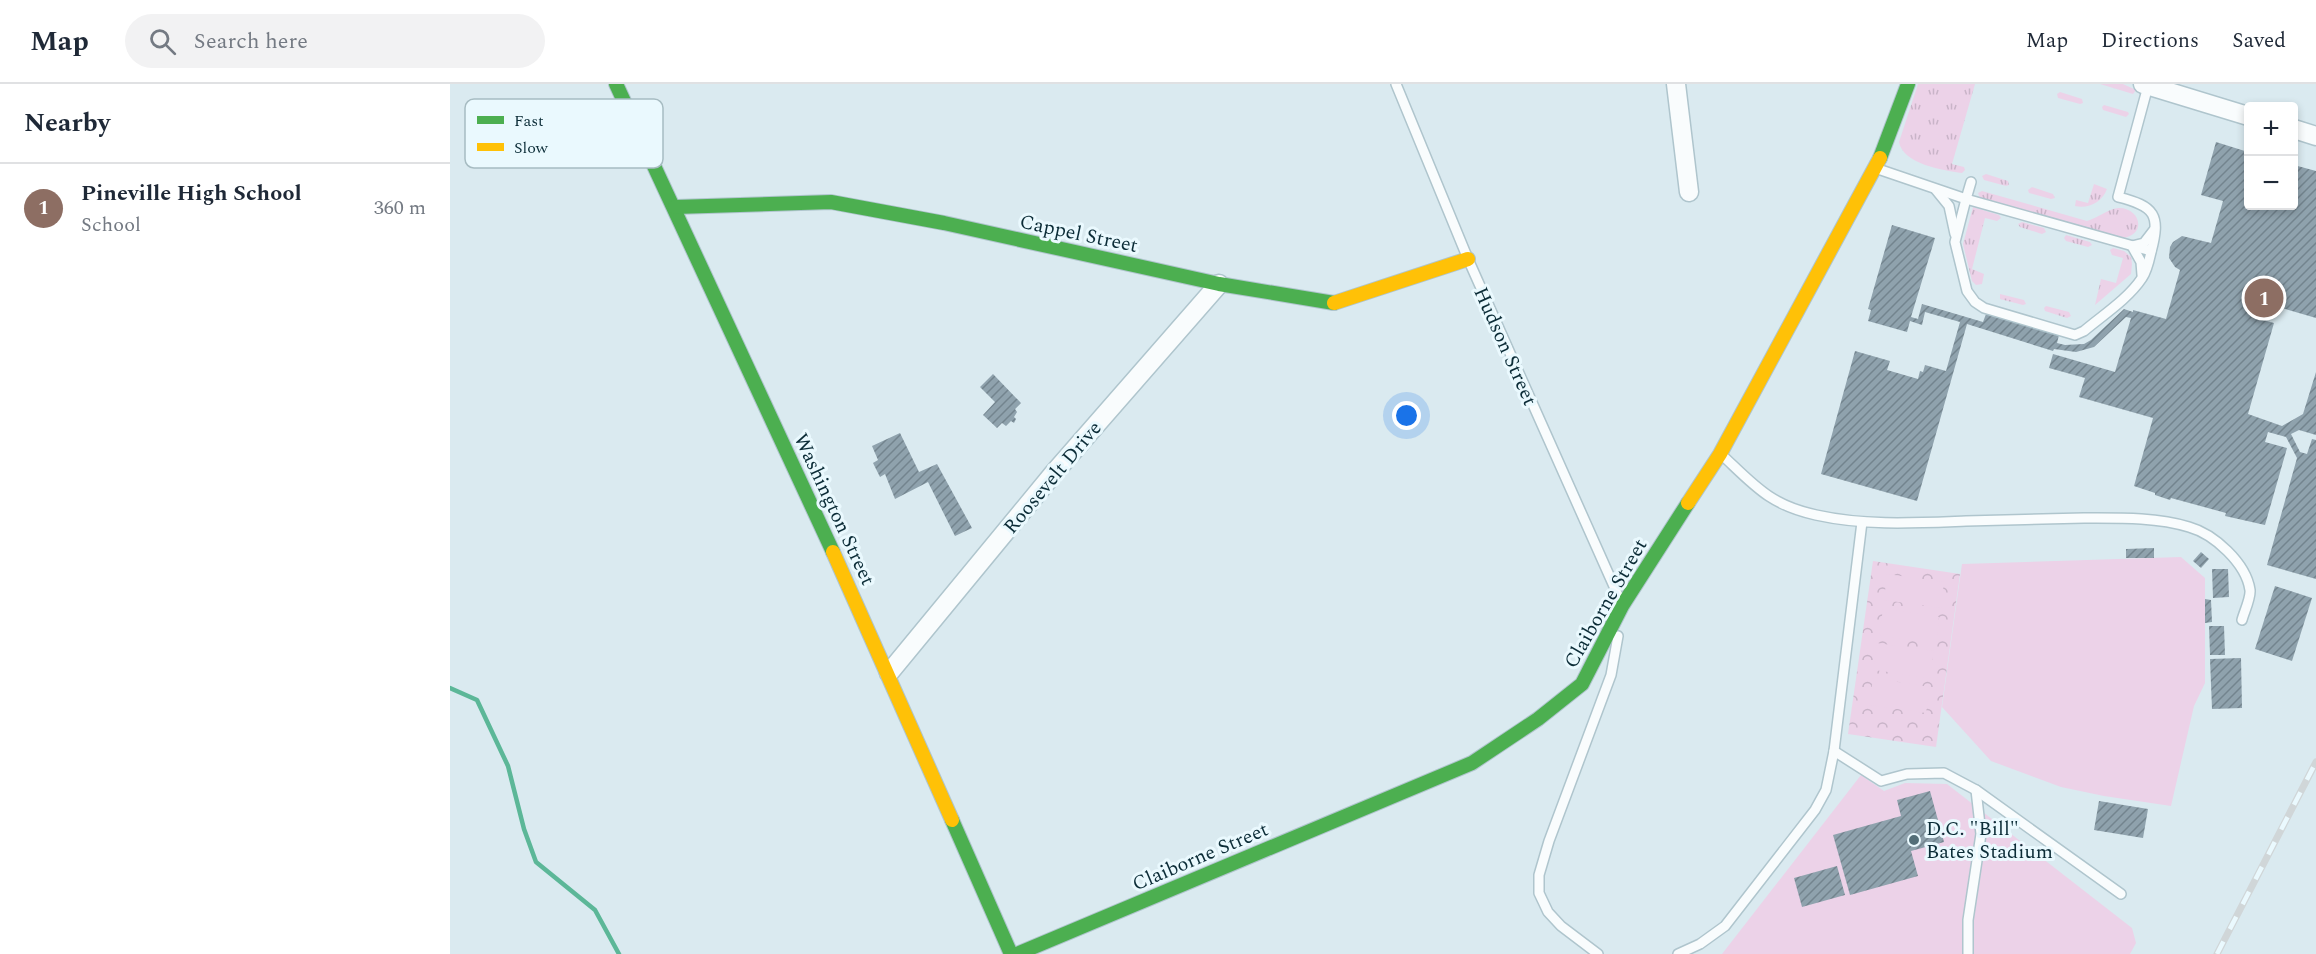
<!DOCTYPE html>
<html lang="en">
<head>
<meta charset="utf-8">
<style>
  body { margin:0; font-family:Spectral,serif; background:#f2f2f3; color:#1f2937 }
  .controls { position:absolute; right:18px; top:18px; display:grid; overflow:hidden; border-radius:6px; box-shadow:0 3px 9px #0003 }
  .controls button { width:54px; height:54px; display:grid; place-items:center; padding:0; border:0; border-bottom:2px solid #e0e1e3; background:#fff; color:#1f2937; font:30px sans-serif }
  .you { position:absolute; left:957px; top:332px; width:21px; height:21px; margin:-15px; border:4px solid #fff; border-radius:50%; background:#1a73e8; box-shadow:0 0 0 9px #1a73e833 }
  .badge { display:grid; place-items:center; width:39px; height:39px; border-radius:50%; background:#536e78; color:#fff; font-size:20px; font-weight:700 }
  .pin { position:absolute; translate:-50% -50%; border:3px solid #fff; box-shadow:0 2px 6px #0006 }
  .list { margin:0; padding:0; list-style:none }
  h2 { display:flex; justify-content:space-between; align-items:center; height:78px; margin:0; padding:0 24px; font-size:26px }
  h2 small { font-size:20px; font-weight:400; color:#747a83 }
  .list li { display:grid; grid-template-columns:39px 1fr auto; gap:18px; align-items:center; box-sizing:border-box; height:90px; padding:0 24px; border-top:2px solid #e0e1e3 }
  .list b { display:block; font-size:22px; white-space:nowrap }
  .list p { margin:0; font-size:20px; white-space:nowrap; color:#747a83 }
  .list em { font-size:20px; font-style:normal; color:#747a83 }
  .icon { flex:none; width:33px; height:33px; fill:none; stroke:currentColor; stroke-width:2; stroke-linecap:round; stroke-linejoin:round }
  .map { position:relative; flex:none; width:1866px; height:870px; overflow:hidden }
  header { display:flex; align-items:center; gap:36px; box-sizing:border-box; height:84px; padding:0 30px; background:#fff; border-bottom:2px solid #e0e1e3 }
  header strong { font-size:28px }
  nav { display:flex; gap:33px; margin-inline-start:auto; font-size:21px }
  .search { width:420px; height:54px; background:#f2f2f3; display:flex; align-items:center; gap:15px; box-sizing:border-box; padding:0 21px; border-radius:33px; color:#747a83; font-size:22px }
  main { display:flex }
  aside { flex:1; background:#fff }
  .map>svg:first-child { display:block }
</style>
</head>
<body>
<header>
<strong>Map</strong>
<div class="search"><svg class="icon" aria-label="search" viewBox="0 0 24 24"><circle cx="10" cy="10" r="6"/><path d="M15 15l6 6"/></svg>Search here</div>
<nav><a>Map</a><a>Directions</a><a>Saved</a></nav>
</header>
<main>
<aside>
<h2>Nearby<small></small></h2>
<ul class="list">
<li><span class="badge" style="background:#8d6e63">1</span><div><b>Pineville High School</b><p>School</p></div><em>360 m</em></li>
</ul>
</aside>
<div class="map">
<svg width="1866" height="870" viewBox="0 0 1866 870">
  <defs>
    <pattern id="grass-tufts" width="24" height="20" patternUnits="userSpaceOnUse" patternTransform="scale(1.5)"><rect width="24" height="20" fill="#ecd2e8"/><path d="M3 7l-1-3M5 7V3M7 7l1-3M15 17l-1-3M17 17v-4M19 17l1-3" fill="none" stroke="#c9b4c8"/></pattern>
    <pattern id="park-crowns" width="20" height="18" patternUnits="userSpaceOnUse" patternTransform="scale(1.5)"><rect width="20" height="18" fill="#ecd2e8"/><path d="M2 6a3 3 0 1 1 6 0M12 15a3 3 0 1 1 6 0" fill="none" stroke="#c9b4c8"/></pattern>
    <pattern id="building-hatch" width="6" height="6" patternUnits="userSpaceOnUse" patternTransform="scale(1.5)"><rect width="6" height="6" fill="#8fa2ad"/><path d="M-1 1l2-2M0 6l6-6M5 7l2-2" fill="none" stroke="#73848e"/></pattern>
  </defs>
  <rect width="100%" height="100%" fill="#daeaf0"/>
  <g fill="url(#grass-tufts)">
    <path d="M1468,0H1525L1502,80L1514,83L1515,86L1512,89C1492,86 1453,80 1449,58Z"/>
    <polygon points="1650,0 1673,0 1686,6 1683,10"/>
    <polygon points="1610,8 1632,15 1633,19 1630,20 1608,14 1607,10"/>
    <polygon points="1654,21 1678,28 1679,30 1676,33 1653,26 1652,23"/>
    <polygon points="1536,90 1558,97 1559,101 1556,102 1534,96 1532,92"/>
    <path d="M1644,100L1657,105C1652,118 1639,125 1625,122L1626,116L1638,119Z"/>
    <polygon points="1582,103 1603,110 1605,114 1601,115 1579,109 1578,106"/>
    <path d="M1532,107L1637,137C1648,134 1658,125 1668,124C1690,123 1698,151 1672,154L1530,114L1528,109Z"/>
    <polygon points="1523,123 1549,131 1551,134 1547,137 1535,134 1522,185 1534,190 1532,200 1526,201 1522,197 1513,160"/>
    <polygon points="1572,138 1594,144 1596,148 1592,150 1570,143 1568,140"/>
    <polygon points="1616,151 1640,158 1642,161 1638,163 1616,157 1614,154"/>
    <polygon points="1663,164 1674,167 1681,173 1682,180 1681,190 1645,221 1651,195 1666,199 1673,174 1662,171 1660,166"/>
    <polygon points="1550,210 1574,216 1576,220 1573,221 1550,215"/>
    <polygon points="1596,222 1619,228 1621,232 1617,234 1595,227 1594,224"/>
  </g>
  <polygon fill="url(#park-crowns)" points="1423,477 1510,490 1486,663 1398,650"/>
  <g fill="#ecd2e8">
    <polygon points="1731,473 1755,494 1755,599 1744,622 1721,722 1654,712 1611,703 1541,677 1492,623 1512,480"/>
    <polygon points="1437,490 1494,498 1491,524 1434,516"/>
    <polygon points="1433,525 1489,533 1486,560 1429,551"/>
    <polygon points="1427,559 1484,567 1480,594 1424,586"/>
    <polygon points="1423,594 1480,603 1476,629 1419,621"/>
    <polygon points="1411,691 1434,707 1455,699 1497,700 1682,844 1686,859 1680,870 1272,870"/>
  </g>
  <g fill="none" stroke-linecap="round" stroke-linejoin="round">
    <polyline stroke="#5cb798" stroke-width="4.5" points="0,604 27,616 58,682 74,745 86,778 145,826 169,870"/>
  </g>
  <g fill="url(#building-hatch)">
    <polygon points="1766,58 1798,68 1798,122 1844,122 1844,81 1866,87 1866,234 1818,220 1813,236 1824,239 1798,330 1832,342 1853,330 1866,288 1866,351 1849,346 1841,350 1850,368 1857,370 1862,355 1866,356 1866,495 1817,481 1847,374 1836,353 1818,348 1815,358 1837,364 1815,441 1775,432 1776,429 1721,414 1720,416 1705,411 1705,409 1684,402 1703,334 1629,313 1635,294 1599,284 1603,270 1665,288 1681,234 1676,233 1644,263 1626,268 1604,265 1603,267 1517,240 1467,417 1371,390 1405,267 1440,277 1437,286 1468,295 1470,287 1473,288 1475,281 1496,287 1510,238 1475,228 1472,241 1460,237 1457,248 1418,237 1421,226 1418,225 1442,141 1485,154 1461,233 1468,235 1472,220 1533,238 1536,230 1609,251 1607,259 1615,261 1634,260 1641,256 1674,225 1683,228 1683,226 1716,235 1730,186 1725,183 1719,174 1720,163 1723,158 1732,152 1761,159 1773,117 1751,111"/>
    <polygon points="543,290 571,319 565,325 567,328 564,333 566,335 564,339 561,337 556,342 552,339 547,344 533,331 545,318 530,303"/>
    <polygon points="450,349 469,388 487,380 522,444 505,452 478,398 445,415 435,390 430,393 423,379 428,376 422,362"/>
    <polygon points="1704,464 1704,474 1676,474 1676,465"/>
    <polygon points="1751,468 1759,475 1751,484 1743,477"/>
    <polygon points="1762,485 1778,485 1779,513 1763,514"/>
    <polygon points="1825,502 1862,514 1842,577 1805,565"/>
    <polygon points="1755,515 1761,516 1762,538 1755,539"/>
    <polygon points="1759,542 1774,542 1775,571 1760,571"/>
    <polygon points="1791,574 1792,624 1762,625 1760,575"/>
    <polygon points="1480,707 1494,758 1461,767 1468,792 1400,811 1383,751 1451,732 1447,716"/>
    <polygon points="1649,717 1698,725 1693,754 1644,746"/>
    <polygon points="1387,782 1395,811 1352,823 1344,794"/>
  </g>
  <g fill="none" stroke-linecap="round" stroke-linejoin="round">
    <g stroke="#afc5cd" stroke-width="12">
      <g id="lane">
        <polyline points="946,0 1018,175 1171,518"/>
        <path d="M1428,85L1516,115L1505,158L1517,207L1525,218L1534,224L1625,251L1634,247C1653,231 1678,215 1692,194C1697,187 1699,177 1701,168C1711,131 1705,122 1668,113L1698,2"/>
        <polyline points="1521,98 1516,115 1701,167"/>
        <polyline points="1486,106 1499,122 1505,150"/>
        <polyline points="1692,191 1691,178 1682,162 1694,159 1704,146"/>
        <path d="M1272,371C1305,402 1320,421 1366,431C1416,442 1465,439 1516,437C1555,436 1595,435 1634,434C1668,434 1706,433 1739,443C1764,450 1796,479 1800,506C1801,514 1794,528 1792,536"/>
        <polyline points="1384,667 1431,697 1457,690 1494,689 1526,706 1671,810"/>
        <polyline points="1148,870 1111,842 1098,828 1089,809 1089,791 1099,757 1161,591 1168,552"/>
        <polyline points="1228,870 1250,860 1275,842 1365,726 1376,706 1384,667 1412,438"/>
        <polyline points="1518,870 1518,836 1531,750 1526,706"/>
      </g>
    </g>
    <g stroke="#afc5cd" stroke-width="21">
      <g id="street">
        <polyline points="1226,0 1239,108"/>
        <polyline points="1693,0 1798,32"/>
        <polyline points="1844,45 1866,52"/>
        <polyline points="439,589 603,390 769,200"/>
      </g>
    </g>
    <g stroke="#afc5cd" stroke-width="16">
      <g id="fast">
        <polyline points="166,0 383,468"/>
        <polyline points="1430,74 1458,0"/>
        <polyline points="225,123 381,118 494,139 769,200 884,219"/>
        <polyline points="502,736 561,870"/>
        <polyline points="567,870 1022,679 1088,635 1132,600 1172,522 1238,419"/>
      </g>
    </g>
    <g stroke="#afc5cd" stroke-width="16">
      <g id="slow">
        <polyline points="884,219 1018,175"/>
        <polyline points="1238,419 1270,370 1430,74"/>
        <polyline points="383,468 502,736"/>
      </g>
    </g>
    <use href="#lane" stroke="#f9fcfd" stroke-width="9"/>
    <use href="#street" stroke="#f9fcfd" stroke-width="18"/>
    <use href="#fast" stroke="#4caf50" stroke-width="14"/>
    <use href="#slow" stroke="#ffc107" stroke-width="14"/>
    <g stroke="#d0d6d8" stroke-width="7">
      <polyline id="rail" points="1767,870 1866,678"/>
    </g>
    <use href="#rail" stroke="#eaf9fe" stroke-width="4.5" stroke-dasharray="14" stroke-linecap="butt"/>
  </g>
  <circle fill="#536e78" stroke="#eaf9fe" stroke-width="2" cx="1464" cy="756" r="6"/>
  <g text-anchor="middle" stroke-width="6" stroke-linejoin="round" paint-order="stroke">
    <g font-size="20" fill="#0b2c37" stroke="#eaf9fe">
      <text transform="translate(629 149) rotate(12)" y="7">Cappel Street</text>
      <text transform="translate(1056 262) rotate(66)" y="7">Hudson Street</text>
      <text transform="translate(602 393) rotate(-50)" y="7">Roosevelt Drive</text>
      <text transform="translate(385 425) rotate(65)" y="7">Washington Street</text>
      <text transform="translate(1155 519) rotate(-60)" y="7">Claiborne Street</text>
      <text transform="translate(750 772) rotate(-23)" y="7">Claiborne Street</text>
    </g>
    <g font-size="20" fill="#0b2c37" stroke="#eaf9fe" text-anchor="start">
      <text x="1476" y="751">D.C. "Bill"<tspan x="1476" dy="23">Bates Stadium</tspan></text>
    </g>
  </g>
  <rect x="15" y="15" width="198" height="69" rx="9" fill="#eaf9fe" stroke="#a7bcc2" stroke-width="1.5"/>
  <rect x="27" y="32" width="27" height="8" fill="#4caf50"/>
  <rect x="27" y="59" width="27" height="8" fill="#ffc107"/>
  <g font-size="16" fill="#0b2c37">
    <text x="64" y="42">Fast</text>
    <text x="64" y="69">Slow</text>
  </g>
</svg>
<div class="controls">
<button>+</button>
<button>−</button>
</div>
<div class="you"></div>
<div class="pin badge" style="left:1814px;top:214px;background:#8d6e63">1</div>
</div>
</main>
</body>
</html>
